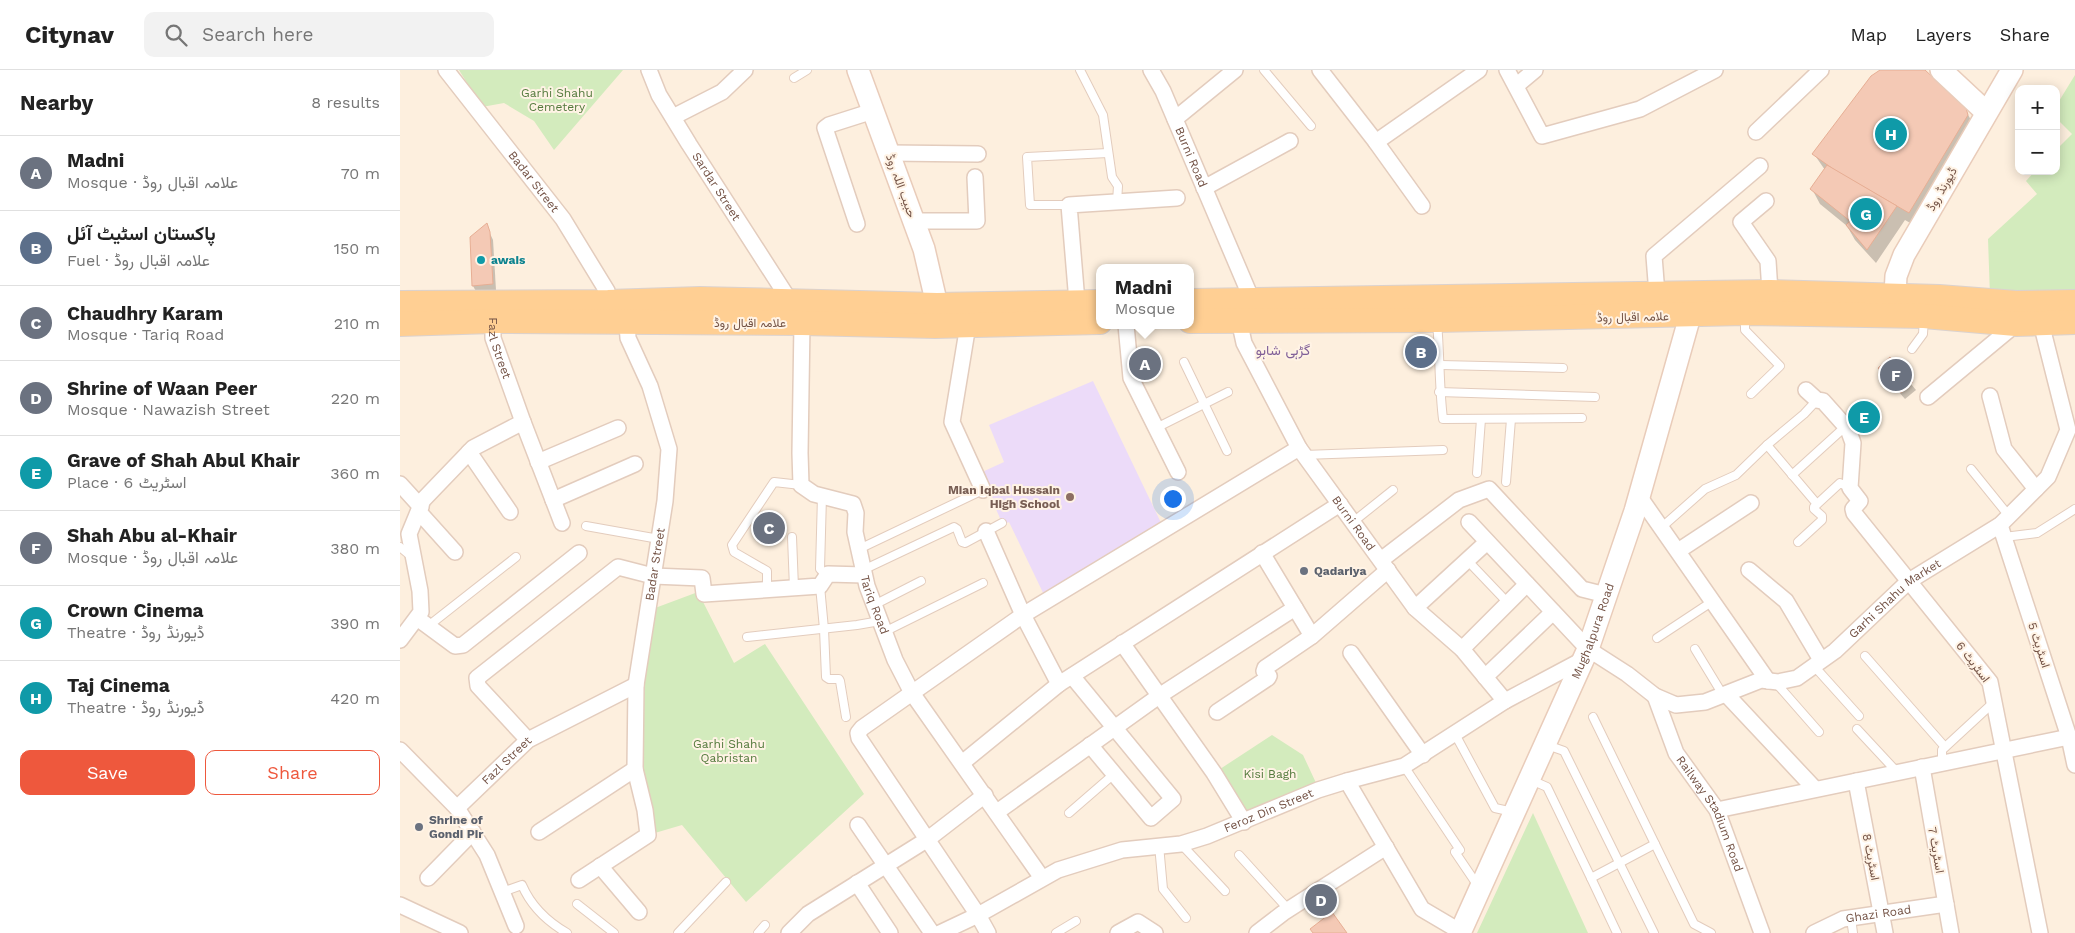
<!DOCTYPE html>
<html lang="en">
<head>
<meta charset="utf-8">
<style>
  body { margin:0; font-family:"Work Sans",Vazirmatn,sans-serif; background:#f2f2f2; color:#222 }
  .controls { position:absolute; right:15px; top:15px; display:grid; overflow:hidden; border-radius:10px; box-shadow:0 2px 12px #0003 }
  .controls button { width:45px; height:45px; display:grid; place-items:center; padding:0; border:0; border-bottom:1px solid #e0e0e0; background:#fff; color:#222; font:25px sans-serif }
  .you { position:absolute; left:772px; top:428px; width:18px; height:18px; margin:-12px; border:4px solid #fff; border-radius:50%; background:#1a73e8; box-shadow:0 0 0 8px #1a73e833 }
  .badge { display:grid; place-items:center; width:32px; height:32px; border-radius:50%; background:#ee583d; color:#fff; font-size:16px; font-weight:700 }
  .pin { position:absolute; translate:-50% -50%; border:2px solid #fff; box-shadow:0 1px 5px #0006 }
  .popup { position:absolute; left:696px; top:194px; width:98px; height:65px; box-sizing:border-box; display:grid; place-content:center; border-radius:10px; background:#fff; filter:drop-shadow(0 1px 4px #0005); font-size:16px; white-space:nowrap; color:#767676 }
  .popup b { font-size:19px; color:#222 }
  .popup::after { content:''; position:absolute; left:50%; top:100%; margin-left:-10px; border:10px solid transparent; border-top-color:#fff }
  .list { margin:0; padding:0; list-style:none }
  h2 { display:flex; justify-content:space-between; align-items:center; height:65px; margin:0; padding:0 20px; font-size:21px }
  h2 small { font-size:16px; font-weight:400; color:#767676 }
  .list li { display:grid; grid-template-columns:32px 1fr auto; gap:15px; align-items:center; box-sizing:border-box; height:75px; padding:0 20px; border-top:1px solid #e0e0e0 }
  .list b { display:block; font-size:19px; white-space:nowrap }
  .list p { margin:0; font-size:16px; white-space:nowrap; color:#767676 }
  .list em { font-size:16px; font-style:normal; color:#767676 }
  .actions { display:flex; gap:10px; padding:15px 20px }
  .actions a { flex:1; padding:11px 0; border:1px solid #ee583d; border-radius:10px; text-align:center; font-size:18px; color:#ee583d }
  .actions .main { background:#ee583d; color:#fff }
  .icon { flex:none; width:28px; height:28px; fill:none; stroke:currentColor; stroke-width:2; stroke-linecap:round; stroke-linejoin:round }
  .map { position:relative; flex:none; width:1675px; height:863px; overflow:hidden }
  header { display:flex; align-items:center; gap:30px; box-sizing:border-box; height:70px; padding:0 25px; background:#fff; border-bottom:1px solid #e0e0e0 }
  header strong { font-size:24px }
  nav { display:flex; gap:28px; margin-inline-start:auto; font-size:18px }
  .search { width:350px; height:45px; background:#f2f2f2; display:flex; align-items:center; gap:12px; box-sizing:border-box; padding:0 18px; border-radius:10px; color:#767676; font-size:19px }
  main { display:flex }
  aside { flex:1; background:#fff }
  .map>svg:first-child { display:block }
</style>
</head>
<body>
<header>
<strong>Citynav</strong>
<div class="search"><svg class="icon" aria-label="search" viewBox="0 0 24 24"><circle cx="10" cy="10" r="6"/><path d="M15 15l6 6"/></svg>Search here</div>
<nav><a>Map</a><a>Layers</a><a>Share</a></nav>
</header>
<main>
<aside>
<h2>Nearby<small>8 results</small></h2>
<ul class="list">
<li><span class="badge" style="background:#6b7280">A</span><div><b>Madni</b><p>Mosque · علامہ اقبال روڈ</p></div><em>70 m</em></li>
<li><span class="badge" style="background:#5c6f8a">B</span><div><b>پاکستان اسٹیٹ آئل</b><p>Fuel · علامہ اقبال روڈ</p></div><em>150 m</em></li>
<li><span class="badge" style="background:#6b7280">C</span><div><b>Chaudhry Karam</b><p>Mosque · Tariq Road</p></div><em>210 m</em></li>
<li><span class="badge" style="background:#6b7280">D</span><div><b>Shrine of Waan Peer</b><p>Mosque · Nawazish Street</p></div><em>220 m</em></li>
<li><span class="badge" style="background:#0f9aa8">E</span><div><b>Grave of Shah Abul Khair</b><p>Place · اسٹریٹ 6</p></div><em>360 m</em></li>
<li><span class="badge" style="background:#6b7280">F</span><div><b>Shah Abu al-Khair</b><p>Mosque · علامہ اقبال روڈ</p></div><em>380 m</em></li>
<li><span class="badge" style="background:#0f9aa8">G</span><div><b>Crown Cinema</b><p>Theatre · ڈیورنڈ روڈ</p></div><em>390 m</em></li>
<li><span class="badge" style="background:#0f9aa8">H</span><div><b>Taj Cinema</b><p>Theatre · ڈیورنڈ روڈ</p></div><em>420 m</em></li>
</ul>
<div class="actions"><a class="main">Save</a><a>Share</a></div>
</aside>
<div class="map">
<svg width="1675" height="863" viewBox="0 0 1675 863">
  <rect width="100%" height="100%" fill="#fdefde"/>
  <polygon fill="#ecdbf9" points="693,311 764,459 647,531 609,452 603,455 580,403 604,392 589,355"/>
  <g fill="#d3ebbd">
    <polygon points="59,0 223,0 154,80 134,51 104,33 82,37"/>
    <polygon points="1675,5 1675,225 1590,226 1588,169 1637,124 1626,111 1635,101 1656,101 1656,80 1672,64 1656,48 1656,36"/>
    <polygon points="298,522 334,593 365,574 464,724 346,832 282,755 248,765 235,699 247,541"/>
    <polygon points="872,665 903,685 917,715 844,752 814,703"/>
    <polygon points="1133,743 1188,863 1077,863"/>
  </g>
  <g fill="#0003">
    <polygon points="1482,0 1523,0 1565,39 1573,54 1517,157 1505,150 1476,193 1455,170 1447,156 1420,134 1412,119 1425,100 1414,84"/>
    <polygon points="86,155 93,170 96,220 77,223 73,216 72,167"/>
    <polygon points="1490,289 1516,320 1505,329 1479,299"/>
  </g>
  <g fill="#f4c9b5" stroke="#e7ae94">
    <polygon points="1480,0 1525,0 1566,38 1568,45 1509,143 1436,101 1412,84 1471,6"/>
    <polygon points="1427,95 1497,136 1467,180 1446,155 1450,151 1410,119"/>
    <polygon points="87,153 90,162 93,214 72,216 70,167"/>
    <polygon points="1490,287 1513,312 1501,323 1478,298"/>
    <polygon points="932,842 947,863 913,863 910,859"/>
  </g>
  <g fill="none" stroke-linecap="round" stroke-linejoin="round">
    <g stroke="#e3ccbd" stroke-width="10">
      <g id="lane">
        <polyline points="680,0 703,45 712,107 718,116 717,132"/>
        <polyline points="864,0 911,56"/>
        <polyline points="394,8 407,0"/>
        <polyline points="669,135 630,135 627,87 708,83"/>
        <polyline points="1345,245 1345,260 1380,296 1351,324"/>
        <path d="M1037,252C1040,285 1039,317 1043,349L1182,348"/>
        <polyline points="1512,279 1523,264 1524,248"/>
        <polyline points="784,292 827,381"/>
        <polyline points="1041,295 1163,298"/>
        <polyline points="1039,322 1195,327"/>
        <polyline points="756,358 828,322"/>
        <polyline points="1367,375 1417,434"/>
        <polyline points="904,385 1043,380"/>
        <polyline points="1571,399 1609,446"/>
        <polyline points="1077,403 1081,349"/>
        <polyline points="1392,405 1446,356"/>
        <polyline points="1106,412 1111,349"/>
        <polyline points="422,426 420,499 427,506"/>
        <polyline points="953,452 993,420"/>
        <polyline points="186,456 259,469"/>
        <polyline points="1262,457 1305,419 1336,405 1367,375 1404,344 1417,330"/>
        <polyline points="392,467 394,518"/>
        <polyline points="1604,467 1637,463 1675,439"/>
        <polyline points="1398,472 1422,450 1422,446 1414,439 1414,437 1440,413 1450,418"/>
        <polyline points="0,477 12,487"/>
        <polyline points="459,479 583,420"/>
        <polyline points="1067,490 1108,533"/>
        <polyline points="463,500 554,457 557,459 562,472 565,473 602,453"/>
        <polyline points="420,516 424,559 426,607 429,609 439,609 440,611 446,647"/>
        <polyline points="367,520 367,501 334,482 332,475 374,412 401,415"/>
        <polyline points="474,535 521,511"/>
        <polyline points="27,557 116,487"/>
        <polyline points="484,562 583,513"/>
        <polyline points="347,567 457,555 480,551"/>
        <polyline points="1257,568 1313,531"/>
        <polyline points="1295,579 1323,625"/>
        <polyline points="1465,586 1545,677"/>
        <polyline points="1414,596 1459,646"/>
        <polyline points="1376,613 1419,662"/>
        <polyline points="1193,647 1255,774"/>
        <polyline points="1457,659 1497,702"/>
        <polyline points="1055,664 1095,738 1113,742"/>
        <polyline points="1147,675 1164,681 1254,863"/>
        <polyline points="1542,694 1542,680 1594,632"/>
        <polyline points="1004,696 1060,780 1055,782 1078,816"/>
        <polyline points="1131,710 1147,717 1191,808 1255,774 1294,854 1311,863"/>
        <polyline points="669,743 714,704"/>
        <polyline points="781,774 825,821"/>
        <polyline points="759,775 763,819 786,848"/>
        <polyline points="839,785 888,839"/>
        <polyline points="1191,808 1217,863"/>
        <path d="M102,822L122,815C131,836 148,852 167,863"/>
        <polyline points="177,834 214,863"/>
        <polyline points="1451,848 1453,863"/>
        <polyline points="278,863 326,812"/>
        <polyline points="358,863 365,855"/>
        <polyline points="656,863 676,851"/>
      </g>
    </g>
    <g stroke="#e3ccbd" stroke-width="18">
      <g id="street">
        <path id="s1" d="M46,0L163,149L207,221L208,232"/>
        <path id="s2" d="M249,0L259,25L289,74L390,231"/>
        <path id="s3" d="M751,0L763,21L852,230"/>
        <polyline points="920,0 976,72 1022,136"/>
        <polyline points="1107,0 1142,66 1240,39 1315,0"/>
        <polyline points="1116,16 1135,0"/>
        <polyline points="273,47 322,22 345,0"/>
        <polyline points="775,49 835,0"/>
        <polyline points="1356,62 1421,0"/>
        <polyline points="976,72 1079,0"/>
        <polyline points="489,83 578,84"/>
        <polyline points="804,118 890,71"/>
        <polyline points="1366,131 1341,152 1368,191 1370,222"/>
        <polyline points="513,151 577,151 575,107"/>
        <polyline points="457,154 425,58 429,55 473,41"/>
        <polyline points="1257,224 1254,186 1360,96"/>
        <polyline points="677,232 669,135 777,128"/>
        <path id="s4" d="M93,243V268L123,352L162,453"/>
        <path id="s5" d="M839,250L844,273L899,378L1015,538L1062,579L1105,631"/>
        <path id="s6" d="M402,253L400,383L401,415L414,424L453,434L456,443L455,462L467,516L495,590L512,623L642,808"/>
        <polyline points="568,255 552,352 583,420"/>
        <polyline points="726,255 731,308 778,402"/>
        <polyline points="1406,320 1417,330 1423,331 1448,359 1453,373 1450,418 1460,431 1453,439 1454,443 1590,612 1640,863"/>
        <polyline points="1590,326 1604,379 1636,419"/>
        <polyline points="1528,327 1616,254"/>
        <polyline points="69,382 110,442"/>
        <polyline points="138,392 218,358"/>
        <polyline points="0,414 21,437"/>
        <polyline points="1239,426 1368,611"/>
        <polyline points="153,430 235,394"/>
        <polyline points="19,442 55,482"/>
        <path id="s7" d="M1069,452L1188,579L1227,604L1255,626L1276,635L1305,632L1361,610L1378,612L1397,608L1435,581L1509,511L1600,455L1648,407L1668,360L1641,253"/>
        <polyline points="1600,455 1669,667 1675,695"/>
        <polyline points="586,461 623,545 659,614"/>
        <polyline points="1278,481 1351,433"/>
        <polyline points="862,483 912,566"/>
        <polyline points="981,490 1059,430 1089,419 1182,519 1206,525"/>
        <polyline points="1349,500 1386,531 1421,590"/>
        <polyline points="1015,538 1087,472"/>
        <polyline points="17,548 55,576 63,575 179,483"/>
        <polyline points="0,570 21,542 20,521 9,464 23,430 73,378 123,352"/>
        <polyline points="722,573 814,703 844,752"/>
        <polyline points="1062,579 1127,514"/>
        <polyline points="951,583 1023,685"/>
        <polyline points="672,606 773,729 751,748 690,675"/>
        <polyline points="1085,607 1153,542"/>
        <polyline points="1326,624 1415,719"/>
        <path id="s8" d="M1255,626L1276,683L1317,740L1362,863"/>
        <polyline points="817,642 868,608 869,606 864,601 865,598 912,566 988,500"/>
        <polyline points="128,670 78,616 77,608 218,497 253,506 302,508 304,524 420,516 428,504 464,505"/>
        <path id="s9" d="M0,680L57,738L128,670L236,615"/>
        <polyline points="562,693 659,614 940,434"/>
        <polyline points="1522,697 1551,863"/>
        <polyline points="947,711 1022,839 1061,862"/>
        <polyline points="1456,711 1485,863"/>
        <polyline points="57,738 87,785 116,856"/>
        <polyline points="1317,740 1669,667"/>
        <polyline points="597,742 759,626 895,538"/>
        <polyline points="458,755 532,863"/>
        <polyline points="139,762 235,699"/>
        <polyline points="200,796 239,842"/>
        <polyline points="28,808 73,762"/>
        <path id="s10" d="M179,810L248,765L245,740L235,699L236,615L265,431L269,379L250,316L228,268L227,252"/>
        <polyline points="457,813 490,863"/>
        <polyline points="0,835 60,863"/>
        <polyline points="389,863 408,844 528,769 585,725"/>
        <path id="s11" d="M540,863L578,845L658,800L722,780L781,774L807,766L918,720L947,711L1004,696L1105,631L1184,589"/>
        <polyline points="588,863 578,845 459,668 458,663 462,658 623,545 899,378"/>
        <polyline points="718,863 738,852 755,863"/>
        <polyline points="857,863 883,843 986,777"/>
        <path id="s12" d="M1414,863L1443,849L1546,834"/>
      </g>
    </g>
    <g stroke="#e9ccba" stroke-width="24">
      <g id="secondary">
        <polyline points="458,0 524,179 537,235 536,251"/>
        <polyline points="1541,0 1586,42"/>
        <polyline points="1494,243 1496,206 1504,185 1612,0"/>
        <path id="s13" d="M1060,863L1188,579L1235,441L1290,246"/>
      </g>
    </g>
    <g stroke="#dbd2cf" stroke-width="26">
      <g id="primary">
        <polyline points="790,231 1370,222 1539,227 1616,233 1675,232"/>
        <polyline points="0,233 208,232 300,229 537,235 700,232"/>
        <polyline points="790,251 1037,250 1345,243 1524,246 1616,254 1675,252"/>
        <polyline points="0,254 93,251 402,253 535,256 700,252"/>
      </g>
    </g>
    <use href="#lane" stroke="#fff" stroke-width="8"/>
    <use href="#street" stroke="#fff" stroke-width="15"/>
    <use href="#secondary" stroke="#fff" stroke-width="21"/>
    <use href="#primary" stroke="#ffcf93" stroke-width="24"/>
  </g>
  <circle fill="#0f9aa8" stroke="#fff3e5" stroke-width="2" cx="81" cy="190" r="5"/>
  <circle fill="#8d6e63" stroke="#fff3e5" stroke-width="2" cx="670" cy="427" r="5"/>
  <g fill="#6b7280" stroke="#fff3e5" stroke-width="2">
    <circle cx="904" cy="501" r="5"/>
    <circle cx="19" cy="757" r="5"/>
  </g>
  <g text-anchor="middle" stroke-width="4" stroke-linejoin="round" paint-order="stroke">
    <g font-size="12" fill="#547a3d" stroke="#fff3e5">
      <text x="157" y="27">Garhi Shahu<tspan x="157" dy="14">Cemetery</tspan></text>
      <text x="329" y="678">Garhi Shahu<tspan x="329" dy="14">Qabristan</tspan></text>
      <text x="870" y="708">Kisi Bagh</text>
    </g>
    <g font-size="12" fill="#745346" stroke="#fff3e5">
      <text dy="4" stroke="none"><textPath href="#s3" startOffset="96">Burni Road</textPath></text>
      <text dy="4" stroke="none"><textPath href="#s1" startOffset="142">Badar Street</textPath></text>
      <text transform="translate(501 116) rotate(70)" y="4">حبیب اللہ روڈ</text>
      <text dy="4" stroke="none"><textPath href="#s2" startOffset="135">Sardar Street</textPath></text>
      <text transform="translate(1542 119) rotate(-60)" y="4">ڈیورنڈ روڈ</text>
      <text transform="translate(1233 247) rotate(-1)" y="4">علامہ اقبال روڈ</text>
      <text x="350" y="257">علامہ اقبال روڈ</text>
      <text dy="4" stroke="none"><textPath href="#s4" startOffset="36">Fazl Street</textPath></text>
      <text dy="4" stroke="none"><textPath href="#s5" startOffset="235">Burni Road</textPath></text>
      <text dy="4" stroke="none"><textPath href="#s10" startOffset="356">Badar Street</textPath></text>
      <text dy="4" stroke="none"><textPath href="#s7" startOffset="531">Garhi Shahu Market</textPath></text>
      <text dy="4" stroke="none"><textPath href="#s6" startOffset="322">Tariq Road</textPath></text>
      <text dy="4" stroke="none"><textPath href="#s13" startOffset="330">Mughalpura Road</textPath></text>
      <text transform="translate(1639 575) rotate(72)" y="4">اسٹریٹ 5</text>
      <text transform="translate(1573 592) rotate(53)" y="4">اسٹریٹ 6</text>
      <text dy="4" stroke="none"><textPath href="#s9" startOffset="150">Fazl Street</textPath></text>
      <text dy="4" stroke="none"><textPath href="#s11" startOffset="354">Feroz Din Street</textPath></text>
      <text dy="4" stroke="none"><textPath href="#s8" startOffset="131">Railway Stadium Road</textPath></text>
      <text transform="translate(1536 780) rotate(80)" y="4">اسٹریٹ 7</text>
      <text transform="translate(1471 787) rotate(79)" y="4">اسٹریٹ 8</text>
      <text dy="4" stroke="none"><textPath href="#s12" startOffset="68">Ghazi Road</textPath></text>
    </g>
    <g font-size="12" font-weight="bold" fill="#0d838f" stroke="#fff3e5" text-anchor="start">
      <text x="91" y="194">awais</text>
    </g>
    <g font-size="12" font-weight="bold" fill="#785e54" stroke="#fff3e5" text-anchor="end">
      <text x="660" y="424">Mian Iqbal Hussain<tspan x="660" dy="14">High School</tspan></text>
    </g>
    <g font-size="12" font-weight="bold" fill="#5b616d" stroke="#fff3e5" text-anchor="start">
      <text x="914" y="505">Qadariya</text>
      <text x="29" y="754">Shrine of<tspan x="29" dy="14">Gondi Pir</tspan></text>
    </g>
    <g font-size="14" fill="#816098" stroke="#fff3e5">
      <text x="883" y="285">گڑہی شاہو</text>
    </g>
  </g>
</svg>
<div class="controls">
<button>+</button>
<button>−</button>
</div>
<div class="you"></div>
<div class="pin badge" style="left:745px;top:294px;background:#6b7280">A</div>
<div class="popup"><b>Madni</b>Mosque</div>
<div class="pin badge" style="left:1021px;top:282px;background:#5c6f8a">B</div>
<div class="pin badge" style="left:369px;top:458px;background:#6b7280">C</div>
<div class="pin badge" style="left:921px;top:830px;background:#6b7280">D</div>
<div class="pin badge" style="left:1464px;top:347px;background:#0f9aa8">E</div>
<div class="pin badge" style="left:1496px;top:305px;background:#6b7280">F</div>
<div class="pin badge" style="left:1466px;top:144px;background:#0f9aa8">G</div>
<div class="pin badge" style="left:1491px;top:64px;background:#0f9aa8">H</div>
</div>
</main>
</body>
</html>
